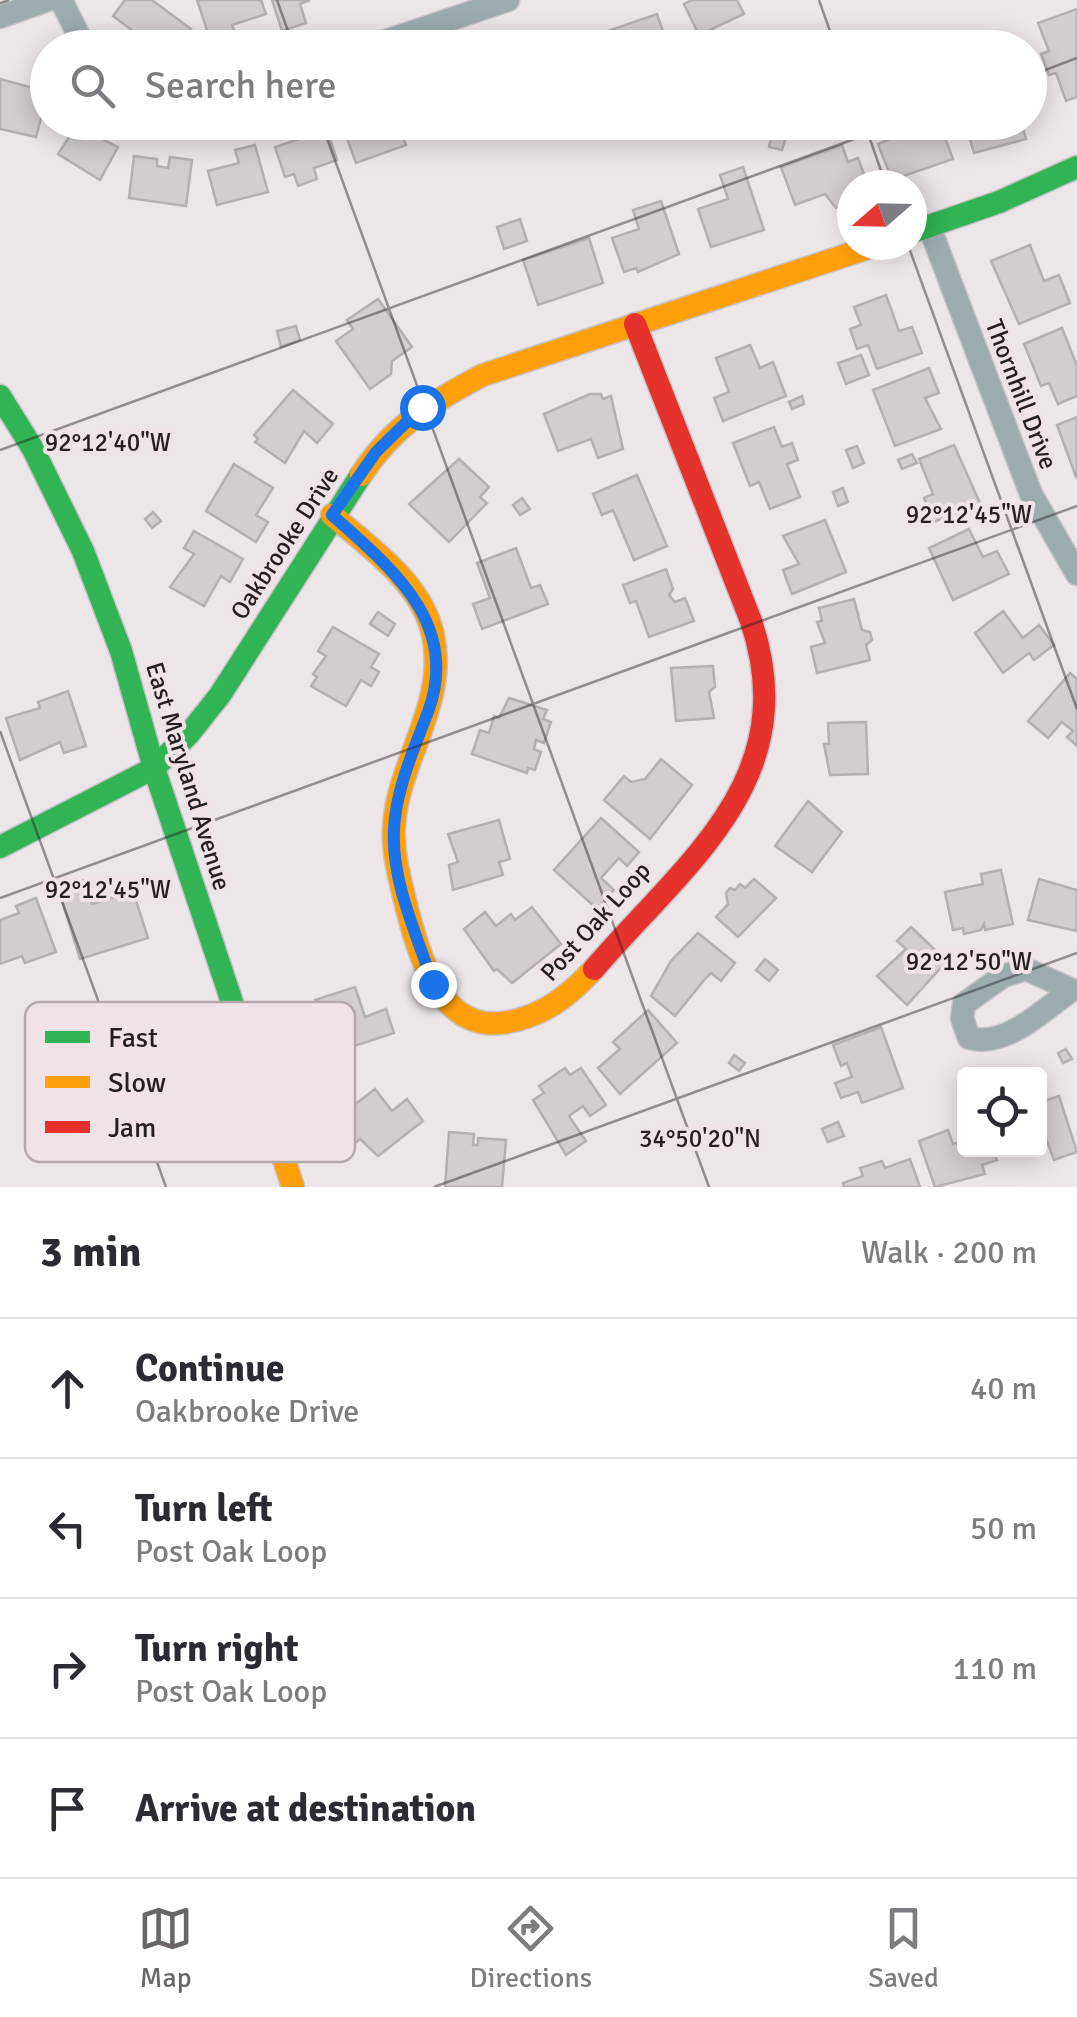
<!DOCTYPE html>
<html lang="en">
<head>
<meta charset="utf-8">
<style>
  body { margin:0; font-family:Signika,sans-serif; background:#f2f2f3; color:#2b2b33 }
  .controls { position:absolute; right:30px; bottom:30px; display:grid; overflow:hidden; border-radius:10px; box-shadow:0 5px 25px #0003 }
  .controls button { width:90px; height:90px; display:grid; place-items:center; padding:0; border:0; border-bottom:2px solid #e1e1e2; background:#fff; color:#2b2b33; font:50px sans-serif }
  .compass { position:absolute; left:837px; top:170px; width:90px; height:90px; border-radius:50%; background:#fff; box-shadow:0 5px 25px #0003; rotate:250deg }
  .stop { position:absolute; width:30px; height:30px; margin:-22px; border:8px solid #1a73e8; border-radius:50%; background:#fff }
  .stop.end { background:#1a73e8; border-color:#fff; box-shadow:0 2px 10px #0008 }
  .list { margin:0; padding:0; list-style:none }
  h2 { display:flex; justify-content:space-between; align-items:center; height:130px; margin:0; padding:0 40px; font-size:42px }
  h2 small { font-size:32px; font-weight:400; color:#7c7c81 }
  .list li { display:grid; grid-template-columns:65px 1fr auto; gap:30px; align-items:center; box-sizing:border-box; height:140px; padding:0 40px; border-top:2px solid #e1e1e2 }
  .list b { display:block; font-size:38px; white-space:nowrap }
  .list p { margin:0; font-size:32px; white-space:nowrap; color:#7c7c81 }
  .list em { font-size:32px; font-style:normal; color:#7c7c81 }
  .icon { flex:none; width:55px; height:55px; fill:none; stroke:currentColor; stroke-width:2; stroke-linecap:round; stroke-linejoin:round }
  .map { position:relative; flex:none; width:1077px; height:1187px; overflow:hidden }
  .search { position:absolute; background:#fff; box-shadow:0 5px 25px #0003; left:30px; right:30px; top:30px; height:110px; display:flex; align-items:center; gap:25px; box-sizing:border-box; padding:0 35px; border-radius:55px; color:#7c7c81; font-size:38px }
  .sheet { height:690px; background:#fff }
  nav { display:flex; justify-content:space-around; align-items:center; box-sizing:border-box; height:140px; border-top:2px solid #e1e1e2; background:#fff; font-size:28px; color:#7c7c81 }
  nav a { display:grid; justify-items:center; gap:5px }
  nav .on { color:#6a6567 }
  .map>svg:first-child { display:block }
</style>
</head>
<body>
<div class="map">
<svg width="1077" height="1187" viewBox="0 0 1077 1187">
  <rect width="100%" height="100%" fill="#ede6e9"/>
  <g fill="#d3cdcf" stroke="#b4afb1" stroke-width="2.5">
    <polygon points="125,0 152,0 191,29 177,48 156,48 113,16"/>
    <polygon points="197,0 261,0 266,14 232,25 240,46 213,48"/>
    <polygon points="272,0 310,0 300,4 306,23 282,31"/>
    <polygon points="692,0 737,0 744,14 699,35 684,4"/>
    <polygon points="1077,9 1077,97 1066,101 1056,73 1049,75 1041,54 1049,51 1038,23"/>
    <polygon points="657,14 668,46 614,48 608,31"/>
    <polygon points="592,33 597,48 559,48 569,40"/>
    <polygon points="0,79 48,92 36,137 0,129"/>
    <polygon points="341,122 398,122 406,145 356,163"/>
    <polygon points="418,122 467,122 471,134 458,139 453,126 423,137"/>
    <polygon points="890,122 939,122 953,159 892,180 878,144 895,137"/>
    <polygon points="965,122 1021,122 1026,139 974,153"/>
    <polygon points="76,126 118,147 100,180 58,154"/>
    <polygon points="327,130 337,160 314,168 317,179 298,186 294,174 285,177 275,147"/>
    <polygon points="772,134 786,137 782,150 769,147"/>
    <polygon points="255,145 268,192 217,205 208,171 239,163 235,150"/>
    <polygon points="842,145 848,162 858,158 868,185 852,185 852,199 836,208 825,194 795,205 781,167"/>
    <polygon points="134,156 157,159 157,166 168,168 170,157 192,160 186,206 129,198"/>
    <polygon points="743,167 764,230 711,247 698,209 728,199 720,175"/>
    <polygon points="661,201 679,254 638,272 636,268 624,272 612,238 639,229 633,210"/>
    <polygon points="520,219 527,241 504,249 497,227"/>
    <polygon points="589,238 603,283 538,305 523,260"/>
    <polygon points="1030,245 1044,281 1059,275 1070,303 1019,324 991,261"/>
    <polygon points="886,295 899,331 912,327 922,353 877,369 868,345 857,349 850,329 861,325 854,307"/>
    <polygon points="378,299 412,347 392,361 391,374 370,389 336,341 353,329 347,320"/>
    <polygon points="296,326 300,340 281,347 277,331"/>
    <polygon points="1062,328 1077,366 1077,396 1058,404 1049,383 1041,386 1024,344"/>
    <polygon points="750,345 760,368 773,362 786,396 723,421 714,398 729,392 716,358"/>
    <polygon points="861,355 869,375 846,384 838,363"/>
    <polygon points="929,368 939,393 925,398 941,429 895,446 873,390"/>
    <polygon points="293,390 333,424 317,443 304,431 285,463 255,442 258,439 254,435"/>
    <polygon points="590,394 601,394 603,399 611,396 623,449 598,458 591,439 558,451 544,414"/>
    <polygon points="802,396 804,404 792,409 789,402"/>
    <polygon points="1077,417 1077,476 1076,477 1057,425"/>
    <polygon points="774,427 782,447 792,443 798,460 787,464 800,497 770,509 759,482 750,486 733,443"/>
    <polygon points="954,445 980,503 934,522 924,498 933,494 919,459"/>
    <polygon points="857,446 864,463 853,468 846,450"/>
    <polygon points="912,454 917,463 902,469 898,460"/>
    <polygon points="459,459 489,487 480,497 487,503 449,542 409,504"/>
    <polygon points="234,464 273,488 256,515 268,522 256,542 206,511"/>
    <polygon points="637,475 667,546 634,560 613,510 602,515 593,494"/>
    <polygon points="843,488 848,502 838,506 833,492"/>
    <polygon points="522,498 530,509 520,515 513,505"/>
    <polygon points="153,512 161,521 152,528 145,519"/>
    <polygon points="825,520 846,572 792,594 783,570 799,564 783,536"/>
    <polygon points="969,529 983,557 997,551 1009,574 953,600 929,548"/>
    <polygon points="194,531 243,559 230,582 221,576 204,606 170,587 194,554 184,548"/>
    <polygon points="516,548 531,588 540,585 548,604 482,629 473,604 490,598 477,563"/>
    <polygon points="666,569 673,589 669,595 675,602 685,598 694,621 649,637 636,601 630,603 623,585"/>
    <polygon points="854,599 862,630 870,632 872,640 866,645 870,660 817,673 811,647 825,643 817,622 822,621 819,608"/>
    <polygon points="1003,611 1023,638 1039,625 1054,645 1034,660 1029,653 1003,673 975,633"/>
    <polygon points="378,612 395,624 388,636 370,624"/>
    <polygon points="333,627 379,654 371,667 379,672 371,686 361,680 346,706 311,686 317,677 313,674 326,656 318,651"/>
    <polygon points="713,666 715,687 709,692 714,718 676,721 671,668"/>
    <polygon points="1070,673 1077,679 1077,746 1067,737 1073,731 1062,722 1048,738 1028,721"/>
    <polygon points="68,691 86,746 64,753 60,742 20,760 6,718 40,708 38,702"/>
    <polygon points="509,698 547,710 543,719 551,722 544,743 536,740 534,749 541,752 535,770 528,768 527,773 472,754 480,730 489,733 494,716 499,718"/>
    <polygon points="866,722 868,774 830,775 824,744 829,744 828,723"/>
    <polygon points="661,759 692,785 650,839 604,800 624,776 631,782 645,779"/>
    <polygon points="808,801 842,832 812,872 775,846"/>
    <polygon points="601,818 639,852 627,866 619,858 601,878 614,890 597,909 554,870"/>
    <polygon points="499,820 510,859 499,862 503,875 453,890 449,865 458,862 448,834"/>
    <polygon points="1001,870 1013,924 985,930 984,924 981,930 964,934 963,928 953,930 945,892 983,884 981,874"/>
    <polygon points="77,879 85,881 92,904 133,891 148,938 80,959 58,888"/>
    <polygon points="754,879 776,898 738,937 716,917 728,904 726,893 730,888 735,890 740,884 745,888"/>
    <polygon points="1039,879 1077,890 1077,931 1028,920"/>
    <polygon points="36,898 56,952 25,963 22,956 0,964 0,920 19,913 16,906"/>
    <polygon points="532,907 561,944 512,983 497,969 494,971 464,929 485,912 496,926 511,914 515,920"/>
    <polygon points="911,927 947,961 907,1005 877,976 906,949 897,941"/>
    <polygon points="698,933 735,963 721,981 711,973 705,979 675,1016 651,996 671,961"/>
    <polygon points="765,959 778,970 769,981 756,970"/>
    <polygon points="355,987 365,1017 386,1009 394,1033 333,1053 315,1000"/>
    <polygon points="648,1010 677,1043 620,1094 598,1068 620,1049 613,1042"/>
    <polygon points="881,1027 903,1088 862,1103 858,1092 841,1098 835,1083 852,1077 847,1063 841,1066 833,1045"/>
    <polygon points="1066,1049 1072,1059 1063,1063 1058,1053"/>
    <polygon points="734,1055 745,1063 739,1071 729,1063"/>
    <polygon points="565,1068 570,1075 581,1068 606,1105 590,1116 583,1106 569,1116 586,1141 566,1155 533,1100 544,1093 539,1086"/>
    <polygon points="375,1089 392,1111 407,1099 423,1121 378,1156 360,1139 354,1144 342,1128 351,1120 345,1112"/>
    <polygon points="1059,1096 1077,1152 1054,1160 1047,1141 1040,1144 1040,1102"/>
    <polygon points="838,1122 844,1136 828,1142 822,1129"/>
    <polygon points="948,1130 953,1144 964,1140 964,1150 993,1150 997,1160 982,1165 985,1174 935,1187 919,1141"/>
    <polygon points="449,1132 474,1134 473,1145 478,1145 478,1138 506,1140 502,1187 445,1187"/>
    <polygon points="910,1159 920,1187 844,1187 843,1183 863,1176 860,1168 882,1161 885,1168"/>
  </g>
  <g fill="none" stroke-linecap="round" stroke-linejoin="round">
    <g stroke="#c8c3c5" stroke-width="25">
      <g id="street">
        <polyline points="61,0 85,48"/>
        <polyline points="0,17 48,0"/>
        <polyline points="365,48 508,0"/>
        <polyline points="929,226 1031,494 1077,574"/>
        <path d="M1026,969L1072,990C1043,1010 1006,1048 969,1038L962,1018L964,1004L1003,976Z"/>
      </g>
    </g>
    <g stroke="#c8c3c5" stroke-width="25">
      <g id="fast">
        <polyline points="912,232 999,202 1077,167"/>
        <polyline points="0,396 33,449 83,551 121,651 154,768 250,1056"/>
        <polyline points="0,847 154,768 189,734 220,695 361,475"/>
      </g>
    </g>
    <g stroke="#c8c3c5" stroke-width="25">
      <g id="slow">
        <path d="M361,475C392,427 433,401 483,375L877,245"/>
        <path d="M332,515C370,548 422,583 433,635C448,703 398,761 394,826C392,854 401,883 407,909C423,970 447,1046 527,1017C554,1008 575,989 594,969"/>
        <polyline points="250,1056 293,1187"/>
      </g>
    </g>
    <g stroke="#c8c3c5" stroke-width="25">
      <path id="jam" d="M594,969C687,861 804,779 751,621L635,324"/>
    </g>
    <use href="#street" stroke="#9babae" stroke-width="22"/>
    <use href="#fast" stroke="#30b455" stroke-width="22"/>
    <use href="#slow" stroke="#ff9f0a" stroke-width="22"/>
    <use href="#jam" stroke="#e5322d" stroke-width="22"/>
  </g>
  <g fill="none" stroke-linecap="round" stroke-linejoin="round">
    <path stroke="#1a73e8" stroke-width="12" d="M422,407L376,452L332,515C391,568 461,623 428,712C414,749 396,789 394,829C391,881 417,935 433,984"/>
  </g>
  <path fill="none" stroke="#241f21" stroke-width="2.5" stroke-opacity="0.45" d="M277,0L294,48M819,0L836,48M0,3L9,0M1030,76L1077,58M321,122L709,1187M864,122L886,185M908,245L1077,709M0,450L901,122M0,731L166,1187M0,898L1077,506M434,1187L1077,953"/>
  <g text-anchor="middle" stroke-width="8" stroke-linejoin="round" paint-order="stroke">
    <g font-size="25" fill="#241f21" stroke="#f0e3e8">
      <text transform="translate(1022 394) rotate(69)" y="9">Thornhill Drive</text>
      <text transform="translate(284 543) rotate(-57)" y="9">Oakbrooke Drive</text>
      <text transform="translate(189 776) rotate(73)" y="9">East Maryland Avenue</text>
      <text transform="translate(595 921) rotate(-48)" y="9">Post Oak Loop</text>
    </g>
  </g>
  <rect x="25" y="1002" width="330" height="160" rx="15" fill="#f0e3e8" stroke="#b3a8ac" stroke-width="2.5"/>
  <rect x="45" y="1031" width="45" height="12" fill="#30b455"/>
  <rect x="45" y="1076" width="45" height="12" fill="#ff9f0a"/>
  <rect x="45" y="1121" width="45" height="12" fill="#e5322d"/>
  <g font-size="28" fill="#241f21">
    <text x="108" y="1047">Fast</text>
    <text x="108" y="1092">Slow</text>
    <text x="108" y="1137">Jam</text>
  </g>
  <g font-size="25" text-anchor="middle" fill="#241f21" stroke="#f0e3e8" stroke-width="8" stroke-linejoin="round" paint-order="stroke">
    <text x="108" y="451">92°12'40"W</text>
    <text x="969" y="523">92°12'45"W</text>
    <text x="108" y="898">92°12'45"W</text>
    <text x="969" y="970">92°12'50"W</text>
    <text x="700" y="1147">34°50'20"N</text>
  </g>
</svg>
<div class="controls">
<button><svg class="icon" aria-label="locate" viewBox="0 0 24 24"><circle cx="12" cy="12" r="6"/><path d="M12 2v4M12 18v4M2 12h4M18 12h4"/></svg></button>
</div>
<svg class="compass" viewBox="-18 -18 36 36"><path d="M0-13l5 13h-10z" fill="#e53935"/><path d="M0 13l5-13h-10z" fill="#7c7c81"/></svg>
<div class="stop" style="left:422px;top:407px"></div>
<div class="stop end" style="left:433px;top:984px"></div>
<div class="search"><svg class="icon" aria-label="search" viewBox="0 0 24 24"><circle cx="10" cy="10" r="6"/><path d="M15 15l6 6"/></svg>Search here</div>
</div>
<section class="sheet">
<h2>3 min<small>Walk · 200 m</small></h2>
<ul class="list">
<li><svg class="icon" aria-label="ahead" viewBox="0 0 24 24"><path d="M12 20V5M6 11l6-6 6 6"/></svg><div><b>Continue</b><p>Oakbrooke Drive</p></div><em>40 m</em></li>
<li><svg class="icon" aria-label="left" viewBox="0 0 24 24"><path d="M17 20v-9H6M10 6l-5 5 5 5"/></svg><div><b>Turn left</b><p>Post Oak Loop</p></div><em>50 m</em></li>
<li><svg class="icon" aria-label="right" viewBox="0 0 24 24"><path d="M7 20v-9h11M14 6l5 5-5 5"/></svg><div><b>Turn right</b><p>Post Oak Loop</p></div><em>110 m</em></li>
<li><svg class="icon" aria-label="arrive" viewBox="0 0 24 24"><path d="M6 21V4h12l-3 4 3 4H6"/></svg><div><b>Arrive at destination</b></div></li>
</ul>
</section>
<nav>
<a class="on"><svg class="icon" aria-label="map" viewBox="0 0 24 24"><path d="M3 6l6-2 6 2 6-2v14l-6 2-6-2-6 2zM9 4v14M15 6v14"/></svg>Map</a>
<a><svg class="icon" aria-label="directions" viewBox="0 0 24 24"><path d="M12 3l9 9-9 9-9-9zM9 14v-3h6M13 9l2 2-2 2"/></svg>Directions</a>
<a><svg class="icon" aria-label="saved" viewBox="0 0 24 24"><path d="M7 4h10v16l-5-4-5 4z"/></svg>Saved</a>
</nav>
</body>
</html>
